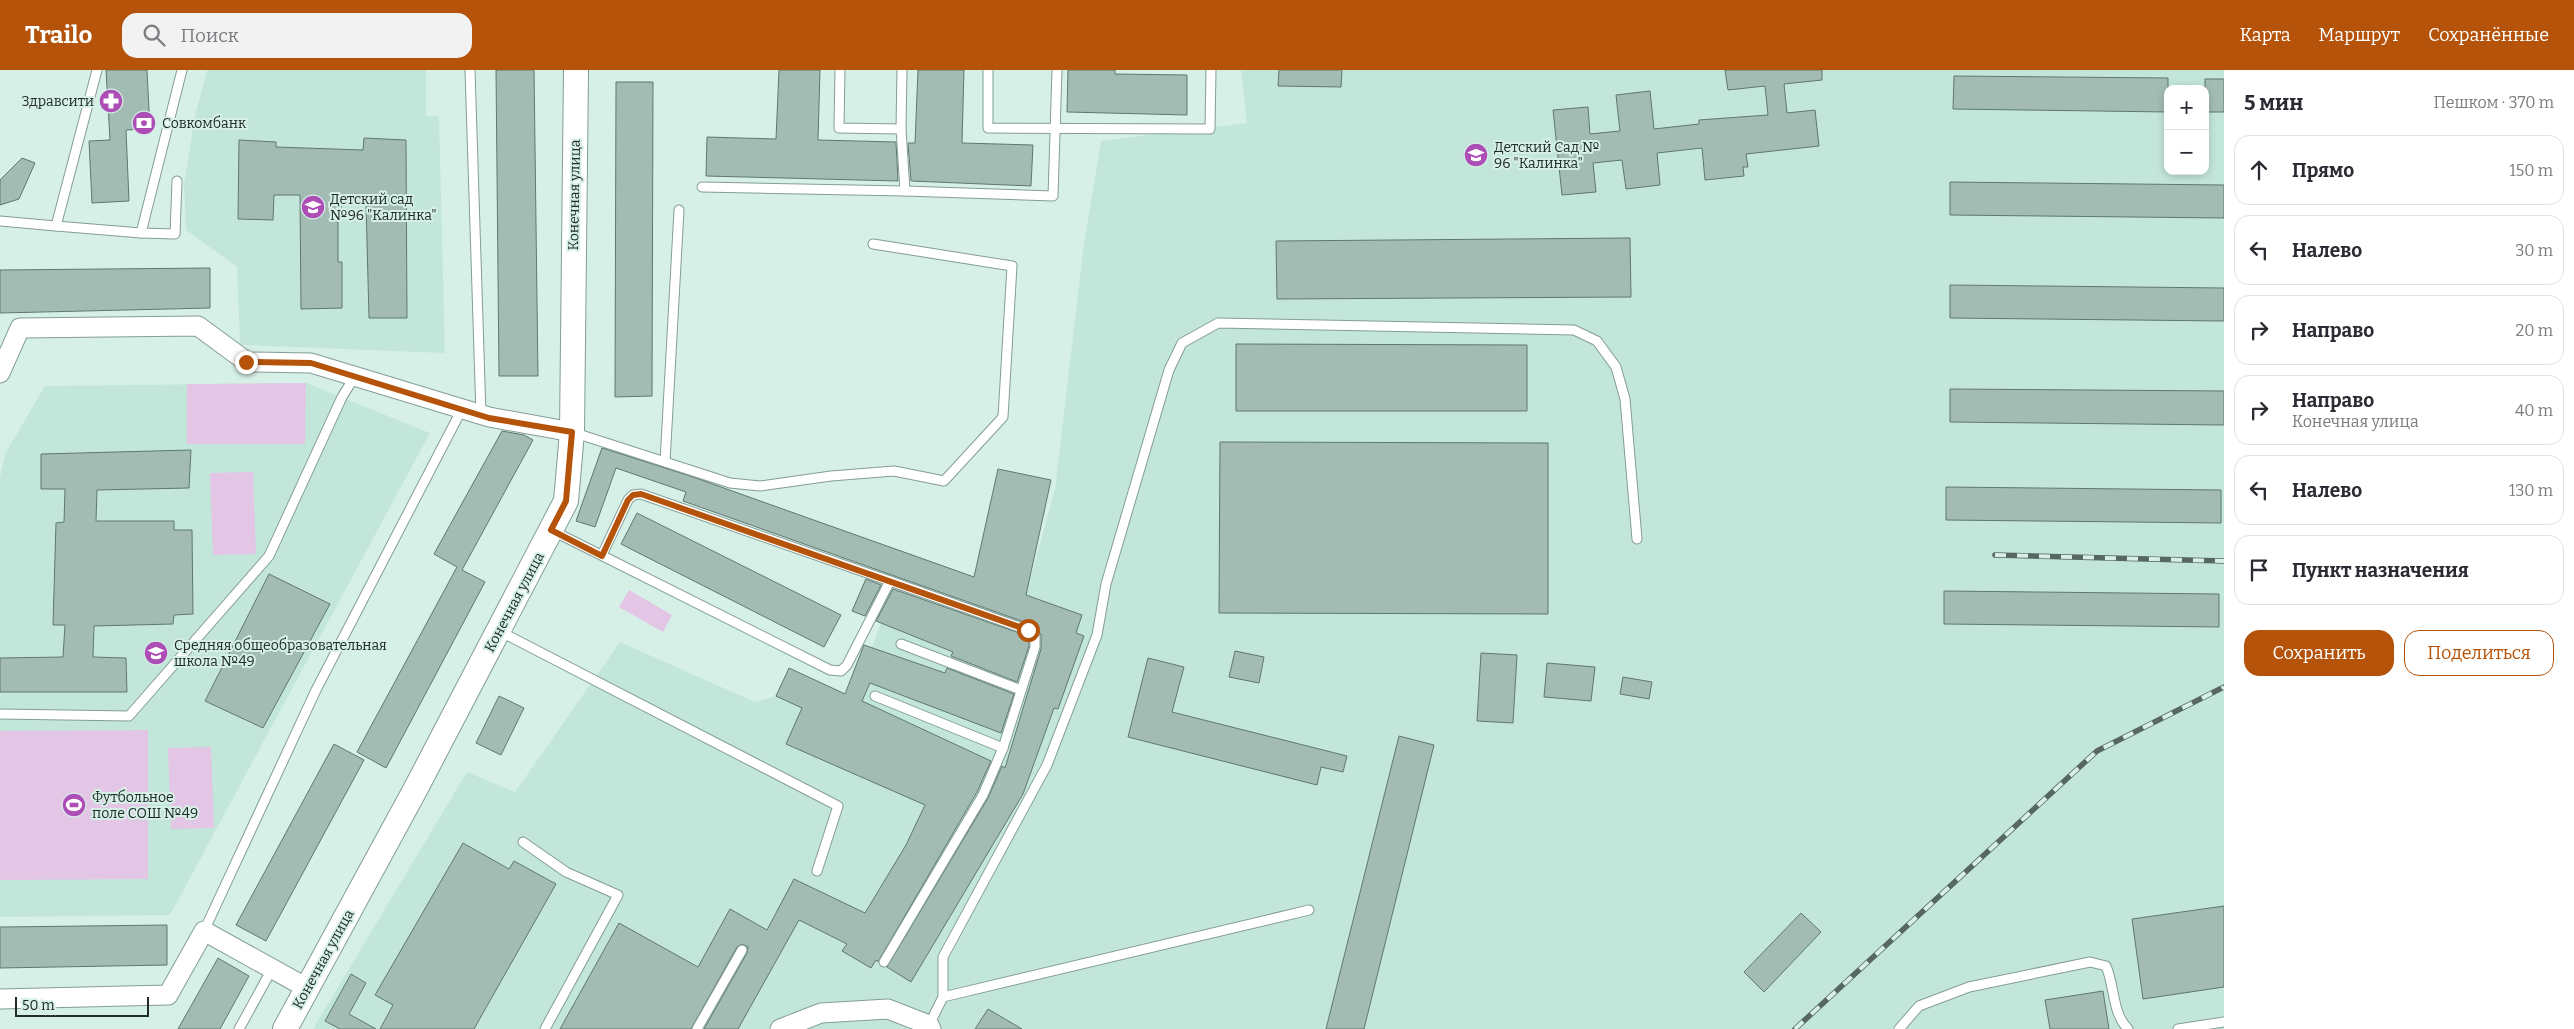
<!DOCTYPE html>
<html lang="ru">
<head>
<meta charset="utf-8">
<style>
  body { margin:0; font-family:Bitter,serif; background:#f2f2f3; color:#2b2b33 }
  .controls { position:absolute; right:15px; top:15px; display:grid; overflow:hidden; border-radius:10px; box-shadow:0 2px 8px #0003 }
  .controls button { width:45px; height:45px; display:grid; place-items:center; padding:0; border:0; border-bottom:1px solid #e1e1e2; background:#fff; color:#2b2b33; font:25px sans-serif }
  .scale { position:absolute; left:15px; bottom:12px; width:134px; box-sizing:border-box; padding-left:5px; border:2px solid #212c29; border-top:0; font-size:14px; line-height:18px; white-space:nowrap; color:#212c29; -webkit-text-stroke:4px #d6f0e8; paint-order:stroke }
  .stop { position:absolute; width:15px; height:15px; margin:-11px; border:4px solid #b45309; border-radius:50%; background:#fff }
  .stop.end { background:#b45309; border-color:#fff; box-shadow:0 1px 5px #0008 }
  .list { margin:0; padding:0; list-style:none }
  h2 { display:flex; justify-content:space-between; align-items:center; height:65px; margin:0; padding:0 20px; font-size:21px }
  h2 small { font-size:16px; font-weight:400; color:#7c7c81 }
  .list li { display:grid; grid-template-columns:32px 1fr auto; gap:15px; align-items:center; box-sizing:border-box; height:70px; margin:0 10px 10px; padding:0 10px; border:1px solid #e1e1e2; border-radius:15px }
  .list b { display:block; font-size:19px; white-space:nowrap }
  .list p { margin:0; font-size:16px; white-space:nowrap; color:#7c7c81 }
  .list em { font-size:16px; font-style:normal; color:#7c7c81 }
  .actions { display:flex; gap:10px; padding:15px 20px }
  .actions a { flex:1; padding:11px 0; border:1px solid #b45309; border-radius:15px; text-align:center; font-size:18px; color:#b45309 }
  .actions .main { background:#b45309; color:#fff }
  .icon { flex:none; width:28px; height:28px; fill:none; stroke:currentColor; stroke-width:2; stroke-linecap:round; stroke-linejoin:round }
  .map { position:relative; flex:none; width:2224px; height:959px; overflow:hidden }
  header { display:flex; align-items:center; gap:30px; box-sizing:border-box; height:70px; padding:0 25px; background:#b45309; color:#fff }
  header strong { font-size:24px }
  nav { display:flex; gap:28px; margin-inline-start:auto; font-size:18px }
  .search { width:350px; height:45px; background:#f2f2f3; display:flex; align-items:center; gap:12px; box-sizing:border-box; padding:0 18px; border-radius:15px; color:#7c7c81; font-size:19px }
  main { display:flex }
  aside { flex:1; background:#fff }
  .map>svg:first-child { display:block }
</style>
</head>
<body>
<header>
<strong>Trailo</strong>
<div class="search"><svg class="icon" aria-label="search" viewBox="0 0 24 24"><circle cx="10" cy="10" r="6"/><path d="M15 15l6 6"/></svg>Поиск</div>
<nav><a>Карта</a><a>Маршрут</a><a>Сохранённые</a></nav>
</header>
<main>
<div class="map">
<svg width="2224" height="959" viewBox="0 0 2224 959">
  <rect width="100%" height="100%" fill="#d6f0e8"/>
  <g fill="#c3e6db" fill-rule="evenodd">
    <polygon points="207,0 426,0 426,46 439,46 445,283 240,275 237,197 186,160 184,114 195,46"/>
    <path d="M1241,0H2224V959H313L467,702L515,722L620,572L755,632L776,626L789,598L845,623L864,575L872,577L881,553L852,541L869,496L683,431L686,422L616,398L595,457L576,451L602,376L1026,525L1055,419L1084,173L1101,71L1247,53ZM2168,19H2205V101H2168Z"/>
    <polygon points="306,313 430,363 170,845 0,847 0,407 5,384 45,316"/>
  </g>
  <g fill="#e3c5e5">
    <polygon points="306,313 305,374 187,374 187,314"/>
    <polygon points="253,402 256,484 213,485 210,403"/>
    <polygon points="629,520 672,545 663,562 619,537"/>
    <polygon points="148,660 148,809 0,810 0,661"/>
    <polygon points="211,677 214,758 171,759 168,678"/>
  </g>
  <g fill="#a2bcb4" stroke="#5f7770">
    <polygon points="106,0 147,0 150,59 126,60 129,131 92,133 89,71 110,70"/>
    <polygon points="496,0 534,0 538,306 499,306"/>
    <polygon points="779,0 820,0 818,70 896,72 898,111 706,106 707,67 776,69"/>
    <polygon points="918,0 964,0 962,73 1033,75 1031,116 911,111 908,73 915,73"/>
    <polygon points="1068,0 1115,0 1115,4 1187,5 1187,45 1067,42"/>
    <polygon points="1279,0 1342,0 1341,17 1278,16"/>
    <polygon points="1725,0 1822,0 1822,10 1784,14 1787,43 1815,40 1819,76 1746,84 1748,97 1743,97 1744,106 1705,110 1702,78 1657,83 1660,115 1626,119 1622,90 1593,93 1596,122 1562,125 1553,40 1588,37 1590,64 1620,61 1616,25 1650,21 1654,59 1699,54 1699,50 1768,45 1765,16 1728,20"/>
    <polygon points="1954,6 2168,8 2168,42 1953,39"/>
    <rect x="2205" y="9" width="19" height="33"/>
    <polygon points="616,12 653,12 652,326 615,327"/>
    <polygon points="364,68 406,70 407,248 369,248 366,133 341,134 341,148 338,148 338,192 342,192 342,238 301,239 300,125 274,125 273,150 238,149 239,70 276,72 276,77 363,80"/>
    <polygon points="22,88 35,93 19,129 0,135 0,110"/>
    <polygon points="1950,112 2224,115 2224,148 1950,145"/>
    <polygon points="1630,168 1631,227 1277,229 1276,171"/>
    <polygon points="210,198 210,238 0,243 0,200"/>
    <polygon points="1950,215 2224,218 2224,251 1950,248"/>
    <polygon points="1236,274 1527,275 1527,341 1236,341"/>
    <polygon points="1950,319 2224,321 2224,355 1950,352"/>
    <polygon points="502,361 524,365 533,370 462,500 485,512 386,698 357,682 457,497 434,484"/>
    <polygon points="1220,372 1548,373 1548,544 1219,543"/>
    <polygon points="602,378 690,406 974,507 998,399 1051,410 1026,525 1082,545 1076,563 1084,566 1058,639 1054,638 1023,724 911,912 887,897 988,728 1002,696 1005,698 1041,579 1041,564 1030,554 683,431 686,422 616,398 595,457 576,451"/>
    <polygon points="191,380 189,418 97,420 96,451 174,451 174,460 192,460 193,544 174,545 173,554 94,556 93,587 126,588 127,622 0,622 0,588 63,587 65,555 53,555 56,453 64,452 65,419 41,419 41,384"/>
    <polygon points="1946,417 2221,420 2221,453 1946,450"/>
    <polygon points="637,443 841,545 824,577 621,474"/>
    <polygon points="269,504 330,534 263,658 205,631"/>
    <polygon points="866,509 881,515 865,546 852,541"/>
    <polygon points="893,519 1025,565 1029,570 1029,576 1017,612 951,586 953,582 876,551"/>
    <polygon points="1944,521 2219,524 2219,557 1944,554"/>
    <polygon points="864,575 945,603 947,598 1014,624 1001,663 870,613 862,631 991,691 977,722 878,892 876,890 871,898 842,881 847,874 799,850 738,959 704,959 747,883 748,877 742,874 737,877 691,959 560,959 619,853 698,897 730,839 767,860 794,809 865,843 906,775 925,735 786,674 802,638 776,626 789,598 845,624"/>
    <polygon points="1235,581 1264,587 1259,613 1229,607"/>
    <polygon points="1481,583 1517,585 1513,653 1477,651"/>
    <polygon points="1148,588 1184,597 1172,642 1347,686 1343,702 1321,697 1317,715 1128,667"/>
    <polygon points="1547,593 1595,597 1591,631 1544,627"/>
    <polygon points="1623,607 1652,612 1649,629 1620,624"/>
    <polygon points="499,626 524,638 501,685 476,673"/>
    <polygon points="1399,666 1434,675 1364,959 1326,959"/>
    <polygon points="334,674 364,690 266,871 236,855"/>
    <polygon points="463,773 509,799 514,791 556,814 474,959 380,959 393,935 375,925"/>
    <polygon points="2224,836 2224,917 2143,929 2132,849"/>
    <polygon points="1801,843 1821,862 1764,922 1744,902"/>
    <polygon points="167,855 167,895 0,898 0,857"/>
    <polygon points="218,888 249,906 220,959 178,959"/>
    <polygon points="351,904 366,913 349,944 376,959 340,959 325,951"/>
    <polygon points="2103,921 2109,959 2050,959 2045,930"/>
    <polygon points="988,939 1022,959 975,959"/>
  </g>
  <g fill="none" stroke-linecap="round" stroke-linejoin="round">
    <g stroke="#849d96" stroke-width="11">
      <g id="service">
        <polyline points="470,0 481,345"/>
        <polyline points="840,0 839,58 901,59 902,0"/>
        <polyline points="988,0 988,58 1210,59 1211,0"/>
        <polyline points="702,117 905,121 901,59"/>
        <polyline points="905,121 1053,126 1057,0"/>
        <polyline points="0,151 56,156 97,0"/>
        <polyline points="56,156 141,163 182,0"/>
        <polyline points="141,163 175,164 177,111"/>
        <polyline points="572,362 730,413 760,416 831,406 894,401 944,411 1003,347 1012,196 873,174"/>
        <polyline points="665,392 679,140"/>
        <polyline points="551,460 830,600 841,601 847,595 890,511 641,424 633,425 628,430 602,485"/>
        <polyline points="499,561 838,736 817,801"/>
        <polyline points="901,574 1021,620"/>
        <polyline points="875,626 1003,678"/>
        <polyline points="0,644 129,646 269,486 342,327 355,306"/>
        <polyline points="523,772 566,802 618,825 545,959"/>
        <polyline points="204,861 316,620 462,339"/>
        <polyline points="884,892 983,725 1003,678 1035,577 1035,567 1028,560 890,511"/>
        <polyline points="943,927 943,887 1047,695 1097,565 1106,514 1169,300 1182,273 1218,253 1574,260 1597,271 1616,297 1625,329 1637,469"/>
        <polyline points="929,955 943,927 1309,840"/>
        <polyline points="239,959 272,899"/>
        <polyline points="697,959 742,880"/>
        <path d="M1899,959L1919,936L1969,917L2090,892L2106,896C2115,917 2112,943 2128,959"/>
        <polyline points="2178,959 2224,952"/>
      </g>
    </g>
    <g stroke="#849d96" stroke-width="21">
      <g id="minor">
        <polyline points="0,303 20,258 198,256 247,292 311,293 489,347 572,362"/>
        <polyline points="0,929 168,925 204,861 307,918"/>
        <polyline points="780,959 821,943 888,939 929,955 931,959"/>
      </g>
    </g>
    <g stroke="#849d96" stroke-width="26">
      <polyline id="tertiary" points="285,959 415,720 566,431 572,362 576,0"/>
    </g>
    <use href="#service" stroke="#fff" stroke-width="9"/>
    <use href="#minor" stroke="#fff" stroke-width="19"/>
    <use href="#tertiary" stroke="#fff" stroke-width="24"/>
    <g stroke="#576762" stroke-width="5.5">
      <g id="rail">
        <polyline points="1995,485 2224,491"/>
        <polyline points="1795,959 2097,681 2224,617"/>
      </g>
    </g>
    <use href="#rail" stroke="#d6f0e8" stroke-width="4" stroke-dasharray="11" stroke-linecap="butt"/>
  </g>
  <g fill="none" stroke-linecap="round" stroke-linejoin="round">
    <polyline stroke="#b45309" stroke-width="6" points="246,292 311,293 489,348 572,362 566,431 551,460 602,486 628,430 633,425 641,424 1028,560"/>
  </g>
  <defs>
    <g id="pharmacy-disc" transform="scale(1.25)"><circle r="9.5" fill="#ad4db6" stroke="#d6f0e8"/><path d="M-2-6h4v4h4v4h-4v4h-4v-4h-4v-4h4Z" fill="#fff"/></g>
    <g id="bank-disc" transform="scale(1.25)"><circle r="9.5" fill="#ad4db6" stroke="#d6f0e8"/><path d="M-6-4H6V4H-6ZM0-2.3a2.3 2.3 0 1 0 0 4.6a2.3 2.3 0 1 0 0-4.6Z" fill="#fff"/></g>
    <g id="school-disc" transform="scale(1.25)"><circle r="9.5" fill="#ad4db6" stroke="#d6f0e8"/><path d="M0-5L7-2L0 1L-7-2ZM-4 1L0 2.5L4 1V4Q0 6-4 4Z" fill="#fff"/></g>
    <g id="stadium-disc" transform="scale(1.25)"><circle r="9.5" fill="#ad4db6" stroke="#d6f0e8"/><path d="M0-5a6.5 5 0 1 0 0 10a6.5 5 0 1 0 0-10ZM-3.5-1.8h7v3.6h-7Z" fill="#fff"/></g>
  </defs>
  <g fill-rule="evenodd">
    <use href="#pharmacy-disc" x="111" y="31"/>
    <use href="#bank-disc" x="144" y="53"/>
    <use href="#school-disc" x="1476" y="85"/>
    <use href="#school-disc" x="313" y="137"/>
    <use href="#school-disc" x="156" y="583"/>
    <use href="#stadium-disc" x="74" y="735"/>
  </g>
  <g text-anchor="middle" stroke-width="4" stroke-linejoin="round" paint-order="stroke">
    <g font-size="14" fill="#212c29" stroke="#d6f0e8" text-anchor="start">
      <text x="94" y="36" text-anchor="end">Здравсити</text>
      <text x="162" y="58">Совкомбанк</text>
      <text x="1494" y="82">Детский Сад №<tspan x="1494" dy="16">96 "Калинка"</tspan></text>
      <text x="330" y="134">Детский сад<tspan x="330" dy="16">№96 "Калинка"</tspan></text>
      <text x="174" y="580">Средняя общеобразовательная<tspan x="174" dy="16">школа №49</tspan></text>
      <text x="92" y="732">Футбольное<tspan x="92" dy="16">поле СОШ №49</tspan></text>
    </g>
    <g font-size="14" fill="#212c29" stroke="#d6f0e8">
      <text transform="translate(574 125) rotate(-89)" y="5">Конечная улица</text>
      <text transform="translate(514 532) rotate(-62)" y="5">Конечная улица</text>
      <text transform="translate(323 889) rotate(-61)" y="5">Конечная улица</text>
    </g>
  </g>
</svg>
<div class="controls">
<button>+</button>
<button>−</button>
</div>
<div class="scale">50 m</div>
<div class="stop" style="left:1028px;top:560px"></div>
<div class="stop end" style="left:246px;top:292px"></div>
</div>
<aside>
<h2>5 мин<small>Пешком · 370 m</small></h2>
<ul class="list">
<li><svg class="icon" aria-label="ahead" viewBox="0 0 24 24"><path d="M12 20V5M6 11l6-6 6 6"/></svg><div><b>Прямо</b></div><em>150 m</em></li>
<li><svg class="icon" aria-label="left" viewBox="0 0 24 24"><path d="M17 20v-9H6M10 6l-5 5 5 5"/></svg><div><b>Налево</b></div><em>30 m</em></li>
<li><svg class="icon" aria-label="right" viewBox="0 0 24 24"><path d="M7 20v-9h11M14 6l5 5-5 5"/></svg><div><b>Направо</b></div><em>20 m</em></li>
<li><svg class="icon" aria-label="right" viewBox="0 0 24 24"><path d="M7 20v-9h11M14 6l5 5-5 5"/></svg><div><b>Направо</b><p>Конечная улица</p></div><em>40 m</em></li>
<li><svg class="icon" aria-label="left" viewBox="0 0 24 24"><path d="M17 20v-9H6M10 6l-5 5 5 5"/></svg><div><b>Налево</b></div><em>130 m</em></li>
<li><svg class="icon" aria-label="arrive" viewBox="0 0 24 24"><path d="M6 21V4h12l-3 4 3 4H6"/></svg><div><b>Пункт назначения</b></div></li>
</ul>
<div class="actions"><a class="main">Сохранить</a><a>Поделиться</a></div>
</aside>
</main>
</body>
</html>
